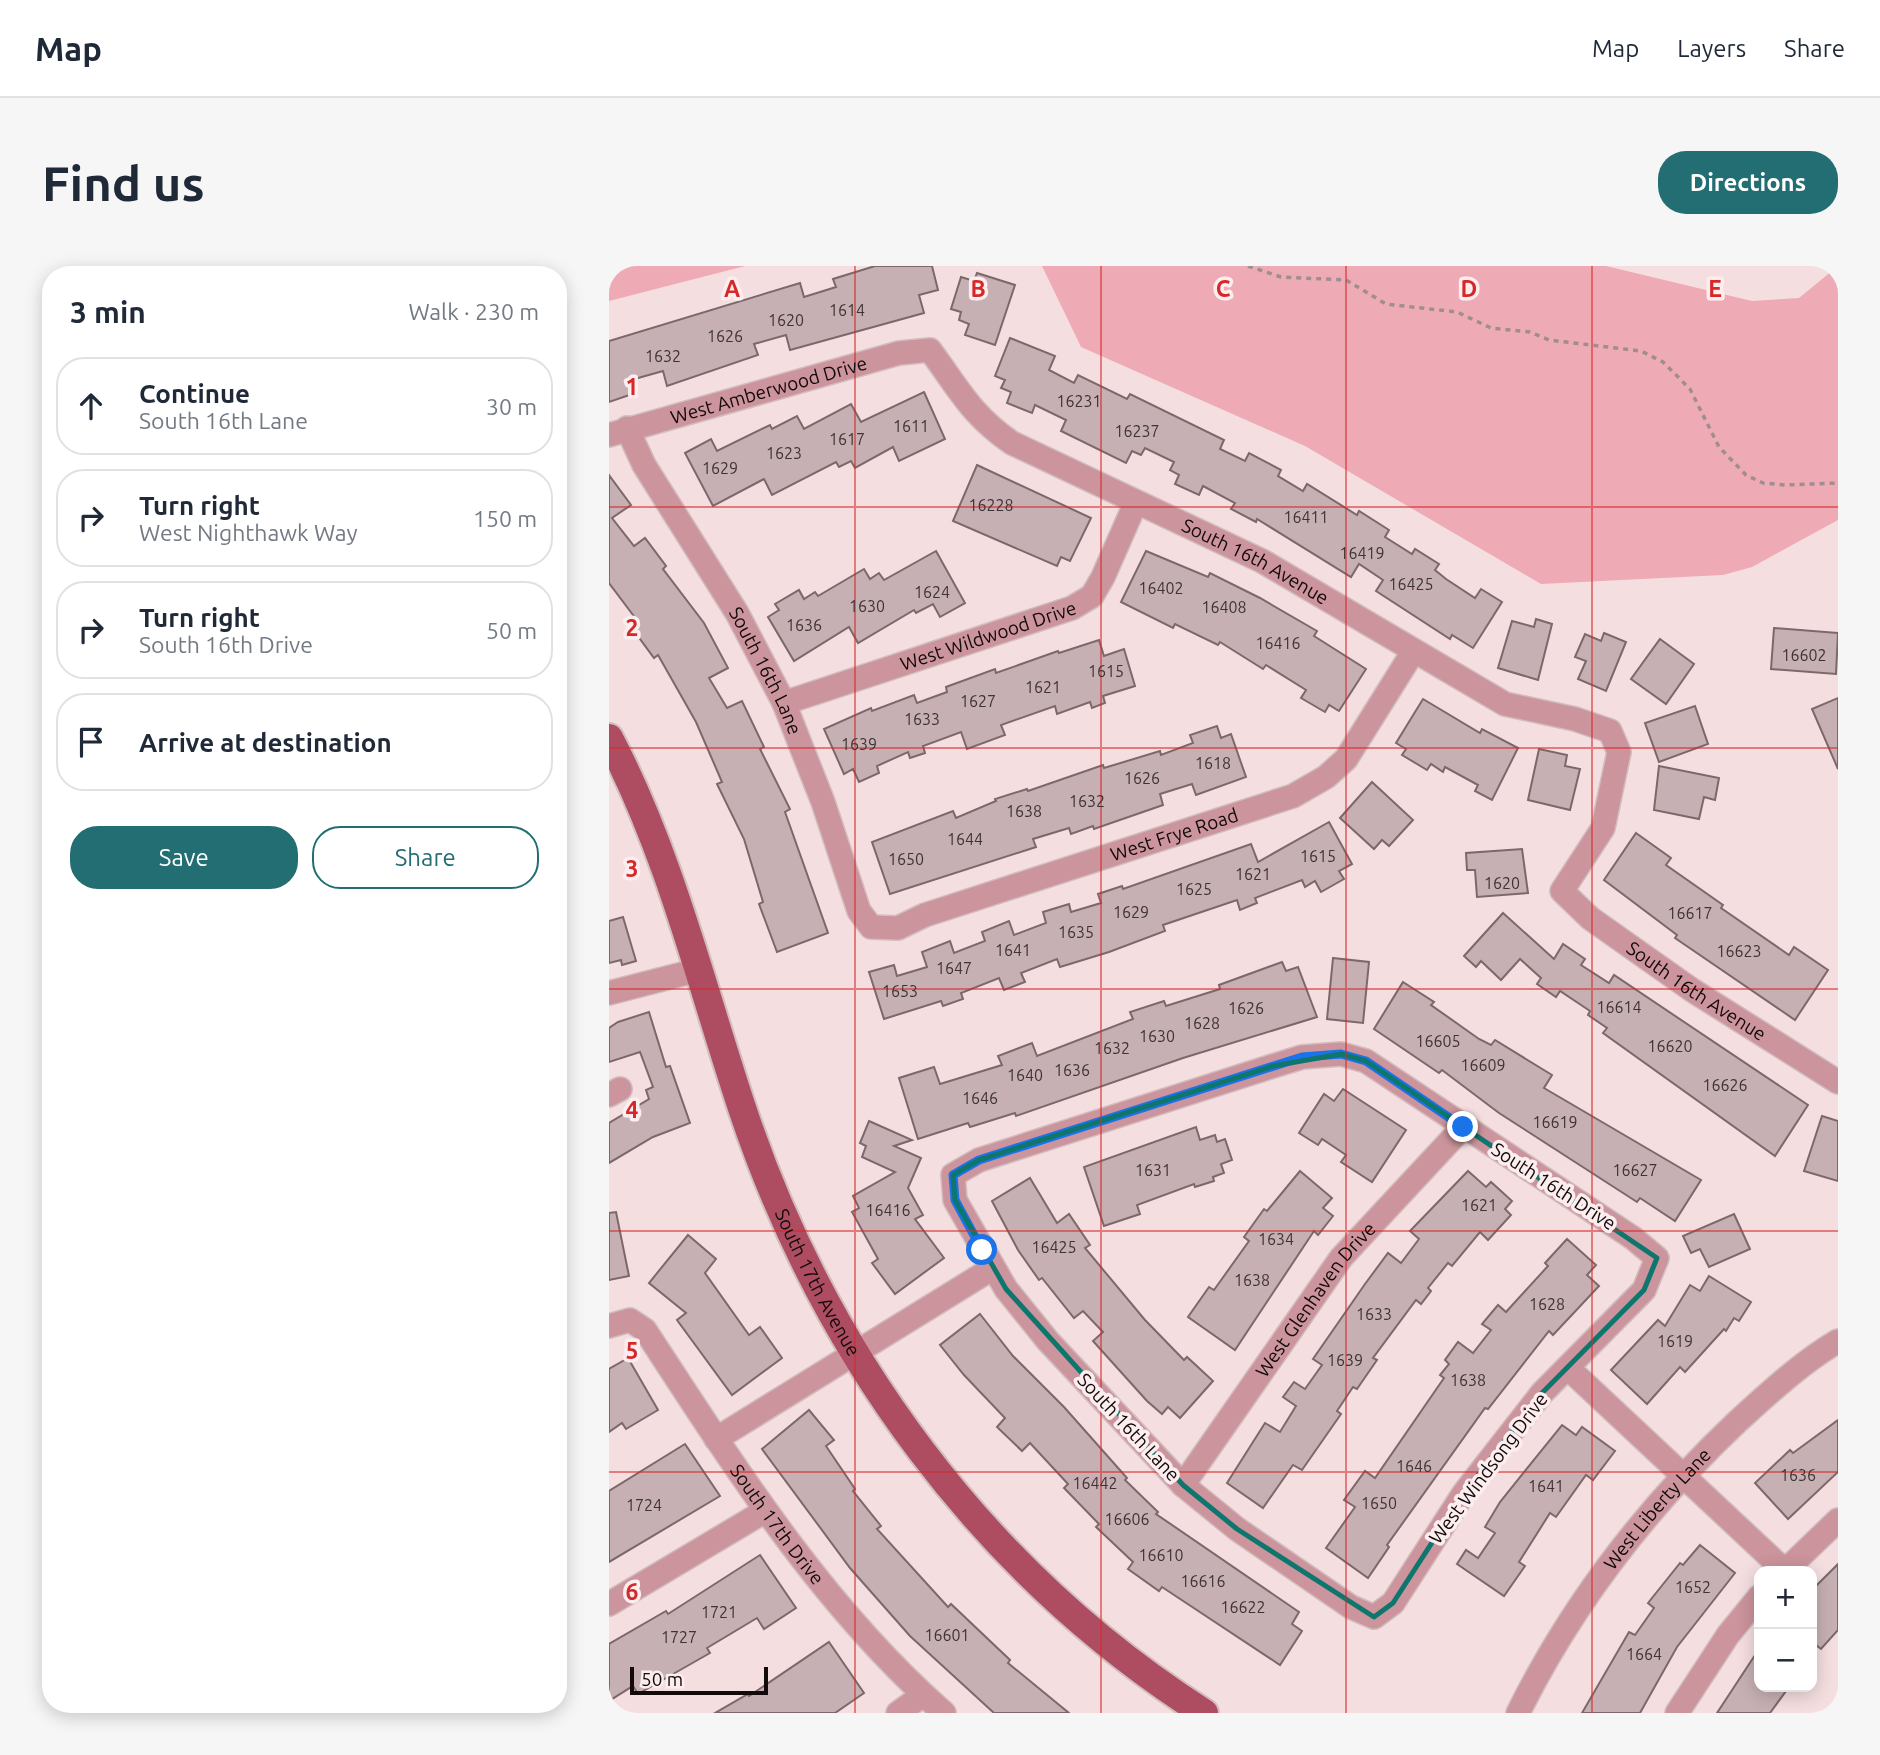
<!DOCTYPE html>
<html lang="en">
<head>
<meta charset="utf-8">
<style>
  body { margin:0; font-family:Ubuntu,sans-serif; background:#f6f6f7; color:#1f2937 }
  .controls { position:absolute; right:21px; bottom:21px; display:grid; overflow:hidden; border-radius:14px; box-shadow:0 4px 18px #0003 }
  .controls button { width:63px; height:63px; display:grid; place-items:center; padding:0; border:0; border-bottom:2px solid #e0e1e3; background:#fff; color:#1f2937; font:35px sans-serif }
  .scale { position:absolute; left:21px; bottom:18px; width:138px; box-sizing:border-box; padding-left:7px; border:4px solid #120a0b; border-top:0; font-size:19px; line-height:24px; white-space:nowrap; color:#120a0b; -webkit-text-stroke:5px #fcedef; paint-order:stroke }
  .stop { position:absolute; width:21px; height:21px; margin:-16px; border:5px solid #1a73e8; border-radius:50%; background:#fff }
  .stop.end { background:#1a73e8; border-color:#fff; box-shadow:0 2px 7px #0008 }
  .list { margin:0; padding:0; list-style:none }
  h2 { display:flex; justify-content:space-between; align-items:center; height:91px; margin:0; padding:0 28px; font-size:30px }
  h2 small { font-size:23px; font-weight:400; color:#747a83 }
  .list li { display:grid; grid-template-columns:46px 1fr auto; gap:21px; align-items:center; box-sizing:border-box; height:98px; margin:0 14px 14px; padding:0 14px; border:2px solid #e0e1e3; border-radius:28px }
  .list b { display:block; font-size:26px; white-space:nowrap }
  .list p { margin:0; font-size:23px; white-space:nowrap; color:#747a83 }
  .list em { font-size:23px; font-style:normal; color:#747a83 }
  .actions { display:flex; gap:14px; padding:21px 28px }
  .actions a { flex:1; padding:16px 0; border:2px solid #236e73; border-radius:28px; text-align:center; font-size:24px; color:#236e73 }
  .actions .main { background:#236e73; color:#fff }
  .icon { flex:none; width:38px; height:38px; fill:none; stroke:currentColor; stroke-width:2; stroke-linecap:round; stroke-linejoin:round }
  .map { position:relative; flex:none; width:1229px; height:1447px; overflow:hidden; border-radius:28px }
  header { display:flex; align-items:center; gap:42px; box-sizing:border-box; height:98px; padding:0 35px; background:#fff; border-bottom:2px solid #e0e1e3 }
  header strong { font-size:33px }
  nav { display:flex; gap:38px; margin-inline-start:auto; font-size:24px }
  .intro { display:flex; align-items:center; justify-content:space-between; box-sizing:border-box; height:168px; padding:0 42px }
  h1 { margin:0; font-size:49px }
  .button { padding:18px 32px; border-radius:28px; background:#236e73; color:#fff; font-size:24px; font-weight:700 }
  main { display:flex; gap:42px; padding:0 42px }
  aside { flex:1; background:#fff; border-radius:28px; box-shadow:0 4px 18px #0003 }
  .map>svg:first-child { display:block }
</style>
</head>
<body>
<header>
<strong>Map</strong>
<nav><a>Map</a><a>Layers</a><a>Share</a></nav>
</header>
<div class="intro"><h1>Find us</h1><a class="button">Directions</a></div>
<main>
<aside>
<h2>3 min<small>Walk · 230 m</small></h2>
<ul class="list">
<li><svg class="icon" aria-label="ahead" viewBox="0 0 24 24"><path d="M12 20V5M6 11l6-6 6 6"/></svg><div><b>Continue</b><p>South 16th Lane</p></div><em>30 m</em></li>
<li><svg class="icon" aria-label="right" viewBox="0 0 24 24"><path d="M7 20v-9h11M14 6l5 5-5 5"/></svg><div><b>Turn right</b><p>West Nighthawk Way</p></div><em>150 m</em></li>
<li><svg class="icon" aria-label="right" viewBox="0 0 24 24"><path d="M7 20v-9h11M14 6l5 5-5 5"/></svg><div><b>Turn right</b><p>South 16th Drive</p></div><em>50 m</em></li>
<li><svg class="icon" aria-label="arrive" viewBox="0 0 24 24"><path d="M6 21V4h12l-3 4 3 4H6"/></svg><div><b>Arrive at destination</b></div></li>
</ul>
<div class="actions"><a class="main">Save</a><a>Share</a></div>
</aside>
<div class="map">
<svg width="1229" height="1447" viewBox="0 0 1229 1447">
  <rect width="100%" height="100%" fill="#f5dee0"/>
  <g fill="#efabb5">
    <polygon points="0,0 136,0 0,35"/>
    <polygon points="433,0 997,0 1143,35 1190,32 1229,0 1229,254 1143,301 1114,309 932,318 696,180 472,81"/>
  </g>
  <g fill="#c7b0b3" stroke="#7c686a" stroke-width="2">
    <polygon points="266,0 323,0 329,24 310,29 315,47 181,84 177,69 145,78 149,89 58,120 54,105 22,114 26,127 0,136 0,75 191,17 195,31 227,21 224,13"/>
    <polygon points="368,7 406,19 386,79 356,69 360,58 350,54 352,46 342,43 352,11 365,15"/>
    <polygon points="401,72 446,90 440,104 465,117 469,109 518,133 521,128 615,174 611,183 636,195 640,187 672,204 669,210 694,225 698,218 748,249 750,245 780,264 776,271 803,288 806,283 830,298 826,304 837,313 866,332 872,323 893,336 864,382 843,369 841,373 767,325 774,314 750,298 742,311 648,253 647,256 622,243 626,237 594,220 590,229 566,218 570,209 561,204 565,196 536,182 532,189 523,185 517,197 452,165 457,154 426,139 423,147 398,137 402,126 392,122 396,114 386,110"/>
    <polygon points="315,126 336,173 290,195 284,181 246,202 242,195 230,201 227,196 163,229 155,213 104,240 76,187 102,173 108,185 161,159 163,163 188,150 195,163 242,138 252,156"/>
    <polygon points="368,199 482,252 461,295 452,291 448,300 344,255"/>
    <polygon points="0,209 22,239 3,252 25,280 36,272 57,300 54,303 95,357 119,402 100,412 118,442 133,435 155,481 151,483 181,543 176,546 219,667 168,686 150,638 154,636 135,573 108,518 113,516 87,456 49,389 45,392 20,358 27,353 0,317"/>
    <polygon points="327,285 356,337 331,351 324,338 307,347 305,344 249,377 240,361 185,395 159,351 170,344 166,338 190,324 195,333 206,326 209,330 255,303 261,313 270,307 275,314"/>
    <polygon points="537,285 599,311 601,307 651,332 708,365 705,370 757,403 730,445 720,439 716,446 692,432 697,424 657,399 654,403 611,376 609,379 566,358 564,362 512,336"/>
    <polygon points="927,353 943,358 929,414 889,402 903,355 925,361"/>
    <polygon points="1165,362 1229,367 1227,408 1162,403"/>
    <polygon points="995,367 1017,376 997,425 969,413 977,395 966,391 976,368 992,375"/>
    <polygon points="1051,373 1085,398 1057,438 1022,413"/>
    <polygon points="490,374 495,390 515,383 526,420 494,430 496,437 483,442 481,436 448,448 446,440 392,459 396,469 358,483 352,466 314,480 316,487 301,492 299,486 268,500 270,507 250,516 244,503 235,508 215,463 262,442 263,445 305,429 308,437 338,426 337,421 386,403 387,407 449,385 450,387"/>
    <polygon points="1229,432 1229,503 1203,443"/>
    <polygon points="814,433 871,467 873,463 909,482 883,534 866,525 869,519 836,501 834,506 822,498 818,504 793,489 797,483 787,477"/>
    <polygon points="1086,440 1099,478 1050,496 1036,457"/>
    <polygon points="608,460 612,472 622,468 637,511 587,529 583,518 551,528 554,539 485,563 484,560 462,568 460,562 424,573 427,581 281,628 263,576 344,545 347,552 387,535 386,533 418,523 419,525 494,499 495,502 551,485 552,489 584,477 581,469"/>
    <polygon points="930,483 958,489 956,500 971,503 961,544 919,534"/>
    <polygon points="1050,500 1110,512 1106,534 1095,531 1090,553 1045,544"/>
    <polygon points="763,516 804,554 780,580 773,574 765,583 731,552"/>
    <polygon points="720,556 743,598 730,605 735,613 712,626 706,615 696,621 693,614 646,632 648,637 631,644 628,634 554,659 556,665 500,686 451,701 448,693 412,707 416,716 395,724 390,712 352,727 354,733 334,740 332,735 275,753 260,706 285,699 288,710 318,701 313,686 341,675 345,687 376,675 373,666 400,655 405,669 437,657 434,646 460,638 462,646 492,637 489,628 513,620 514,623 642,578 649,596"/>
    <polygon points="1027,567 1062,592 1057,599 1114,639 1112,642 1180,689 1185,681 1219,704 1186,754 1066,672 1068,669 995,614"/>
    <polygon points="913,583 919,627 868,631 866,604 858,604 857,587"/>
    <polygon points="894,647 945,693 954,678 976,693 972,699 1000,717 1005,709 1199,839 1166,890 994,767 998,762 979,749 981,745 951,725 947,731 928,718 932,712 911,693 892,714 872,695 867,701 855,690"/>
    <polygon points="14,651 27,695 13,699 12,694 0,697 0,655"/>
    <polygon points="724,692 760,696 754,757 718,753"/>
    <polygon points="673,696 677,705 689,701 708,751 574,792 407,850 406,847 361,861 359,857 309,873 290,812 325,801 331,818 393,799 389,790 423,777 428,790 524,753 521,746 555,735 557,740 611,723 610,719"/>
    <polygon points="794,716 825,736 822,739 870,773 882,779 886,774 943,809 935,822 1092,914 1066,955 1031,932 1028,936 890,847 833,804 830,807 765,763"/>
    <polygon points="40,746 57,801 61,800 81,857 44,871 0,897 0,857 40,833 37,824 44,821 31,786 0,796 0,762 9,756"/>
    <polygon points="734,823 797,864 763,916 732,896 737,889 713,873 709,879 690,867 715,828 725,835"/>
    <polygon points="1213,850 1229,855 1229,915 1195,905"/>
    <polygon points="260,855 303,874 285,880 312,892 299,922 314,949 306,953 335,992 286,1028 263,997 269,993 243,946 250,942 244,930 286,906 253,891 257,880 251,877"/>
    <polygon points="587,861 591,874 606,869 608,876 616,873 623,894 612,898 615,907 604,911 605,915 586,921 585,918 528,939 531,948 495,960 475,901"/>
    <polygon points="691,905 723,932 714,942 724,950 709,969 705,965 626,1084 579,1051 600,1021 605,1024 640,975 635,971 655,943 658,945"/>
    <polygon points="859,905 877,921 882,916 903,935 896,943 902,949 879,974 871,966 843,1000 839,997 819,1022 822,1025 812,1038 807,1034 764,1092 768,1094 748,1123 744,1121 728,1145 732,1148 693,1204 684,1199 654,1242 618,1217 656,1157 671,1166 687,1140 674,1131 685,1116 696,1123 713,1099 704,1093 756,1018 779,987 792,997 810,973 801,965"/>
    <polygon points="421,912 448,957 460,948 481,979 476,982 536,1054 575,1094 578,1091 604,1115 571,1152 559,1141 553,1148 538,1135 484,1075 494,1066 474,1045 465,1052 433,1012 430,1014 409,984 383,935"/>
    <polygon points="7,946 20,1010 0,1014 0,947"/>
    <polygon points="1125,948 1141,983 1100,1001 1091,983 1082,987 1074,970"/>
    <polygon points="79,969 107,993 96,1007 140,1069 151,1061 173,1092 123,1129 68,1054 77,1047 40,1017"/>
    <polygon points="958,973 987,999 978,1009 990,1020 944,1069 940,1065 879,1143 876,1142 778,1279 780,1281 759,1312 717,1282 746,1241 735,1234 756,1205 766,1212 835,1112 831,1109 840,1098 836,1094 849,1076 864,1087 882,1064 873,1058 889,1039 897,1046 939,1000 936,997"/>
    <polygon points="1100,1010 1142,1036 1130,1055 1125,1052 1117,1065 1115,1063 1076,1106 1071,1101 1038,1138 1002,1104 1049,1054 1056,1060 1081,1019 1091,1025"/>
    <polygon points="371,1048 404,1090 455,1141 518,1212 516,1214 549,1246 547,1248 690,1346 683,1358 693,1365 671,1399 553,1321 550,1325 519,1303 524,1296 487,1261 490,1258 455,1222 459,1218 421,1177 413,1185 388,1161 396,1152 355,1109 331,1079"/>
    <polygon points="19,1092 49,1144 17,1163 13,1157 0,1166 0,1103"/>
    <polygon points="200,1144 225,1174 217,1180 246,1223 244,1225 272,1260 268,1263 339,1341 342,1338 401,1394 399,1397 460,1447 385,1447 301,1370 241,1302 153,1183"/>
    <polygon points="1229,1154 1229,1206 1179,1253 1146,1217 1181,1184 1184,1187"/>
    <polygon points="953,1159 967,1169 973,1161 1006,1185 984,1214 977,1209 947,1251 941,1247 910,1296 916,1300 895,1330 848,1298 857,1284 869,1292 886,1267 876,1261 891,1236"/>
    <polygon points="76,1178 111,1230 0,1296 0,1225"/>
    <polygon points="1091,1279 1126,1307 1068,1381 1031,1447 973,1447 1020,1366 1026,1369 1045,1342 1039,1337 1071,1297 1074,1299"/>
    <polygon points="151,1289 187,1342 155,1363 148,1352 98,1382 101,1387 29,1428 24,1420 0,1435 0,1378 57,1345 59,1348"/>
    <polygon points="1229,1298 1229,1364 1212,1383 1203,1376 1203,1324"/>
    <polygon points="220,1376 255,1427 226,1447 106,1447 139,1428 140,1430"/>
    <polygon points="1150,1383 1150,1421 1180,1421 1161,1447 1108,1447"/>
  </g>
  <g fill="none" stroke-linecap="round" stroke-linejoin="round">
    <g stroke="#d1bcbe" stroke-width="26">
      <g id="minor">
        <path id="s1" d="M18,162L35,199L128,347L175,437L214,536L250,645L262,661L289,662L316,649L684,530L717,511L737,493L804,386"/>
        <path id="s2" d="M0,169L290,87L321,84C350,123 362,149 403,177L653,295L896,438L966,453L1001,465L1010,486L994,562L953,625L981,652L1083,724L1229,816"/>
        <path id="s3" d="M175,437L463,342L483,330L494,311L527,236"/>
        <polyline points="0,727 89,704"/>
        <polygon points="732,788 757,795 1024,972 1048,992 1035,1024 933,1127 855,1227 784,1337 765,1351 742,1341 628,1263 574,1219 439,1075 397,1023 346,934 344,909 370,894 664,800 693,791"/>
        <polyline points="0,829 11,823"/>
        <path id="s4" d="M0,1060L21,1054L36,1064C125,1200 212,1339 335,1447"/>
        <polyline points="959,1102 1176,1305"/>
        <polyline points="107,1173 384,1002"/>
        <path id="s5" d="M574,1219L732,992L854,861"/>
        <polyline points="1176,1305 1229,1254"/>
        <polyline points="0,1338 156,1245"/>
        <polyline points="289,1447 314,1429"/>
        <path id="s6" d="M909,1447C964,1336 1040,1239 1129,1155C1160,1127 1193,1096 1229,1075"/>
        <polyline points="1068,1447 1119,1369 1150,1331"/>
      </g>
    </g>
    <g stroke="#d1bcbe" stroke-width="32">
      <g id="major">
        <path id="s7" d="M0,472C61,588 92,719 133,842C215,1089 375,1307 595,1447"/>
      </g>
    </g>
    <g stroke="#9f8d8f" stroke-width="3.5" stroke-dasharray="5 5" stroke-linecap="butt">
      <polyline points="639,0 672,11 737,14 777,38 848,46 882,62 921,66 940,74 1032,85 1054,96 1081,123 1110,181 1137,209 1154,217 1176,219 1229,217"/>
      <polyline points="0,1 2,0"/>
    </g>
    <use href="#minor" stroke="#cc949c" stroke-width="23"/>
    <use href="#major" stroke="#ae4d61" stroke-width="28"/>
  </g>
  <g fill="none" stroke-linecap="round" stroke-linejoin="round">
    <polyline stroke="#1a73e8" stroke-width="9" points="373,984 346,934 344,909 370,894 693,791 732,788 757,795 854,861"/>
  </g>
  <path fill="none" stroke="#0f766e" stroke-width="5" stroke-linejoin="round" d="M732,788L757,795L1048,992L1035,1024L933,1127L855,1227L784,1337L765,1351L628,1263L574,1219L397,1023L346,934L344,909L370,894L664,800Z"/>
  <path fill="none" stroke="#d62828" stroke-width="2" stroke-opacity="0.55" d="M246,0V1447M492,0V1447M737,0V1447M983,0V1447M0,241H1229M0,482H1229M0,723H1229M0,965H1229M0,1206H1229"/>
  <g text-anchor="middle" stroke-width="7" stroke-linejoin="round" paint-order="stroke">
    <g font-size="16" fill="#3f3435">
      <text x="238" y="50">1614</text>
      <text x="177" y="60">1620</text>
      <text x="116" y="76">1626</text>
      <text x="54" y="96">1632</text>
      <text x="470" y="141">16231</text>
      <text x="302" y="166">1611</text>
      <text x="528" y="171">16237</text>
      <text x="238" y="179">1617</text>
      <text x="175" y="193">1623</text>
      <text x="111" y="208">1629</text>
      <text x="382" y="245">16228</text>
      <text x="697" y="257">16411</text>
      <text x="753" y="293">16419</text>
      <text x="802" y="324">16425</text>
      <text x="552" y="328">16402</text>
      <text x="323" y="332">1624</text>
      <text x="258" y="346">1630</text>
      <text x="615" y="347">16408</text>
      <text x="195" y="365">1636</text>
      <text x="669" y="383">16416</text>
      <text x="1195" y="395">16602</text>
      <text x="497" y="411">1615</text>
      <text x="434" y="427">1621</text>
      <text x="369" y="441">1627</text>
      <text x="313" y="459">1633</text>
      <text x="250" y="484">1639</text>
      <text x="604" y="503">1618</text>
      <text x="533" y="518">1626</text>
      <text x="478" y="541">1632</text>
      <text x="415" y="551">1638</text>
      <text x="356" y="579">1644</text>
      <text x="709" y="596">1615</text>
      <text x="297" y="599">1650</text>
      <text x="644" y="614">1621</text>
      <text x="893" y="623">1620</text>
      <text x="585" y="629">1625</text>
      <text x="522" y="652">1629</text>
      <text x="1081" y="653">16617</text>
      <text x="467" y="672">1635</text>
      <text x="404" y="690">1641</text>
      <text x="1130" y="691">16623</text>
      <text x="345" y="708">1647</text>
      <text x="291" y="731">1653</text>
      <text x="1010" y="747">16614</text>
      <text x="637" y="748">1626</text>
      <text x="593" y="763">1628</text>
      <text x="548" y="776">1630</text>
      <text x="829" y="781">16605</text>
      <text x="1061" y="786">16620</text>
      <text x="503" y="788">1632</text>
      <text x="874" y="805">16609</text>
      <text x="463" y="810">1636</text>
      <text x="416" y="815">1640</text>
      <text x="1116" y="825">16626</text>
      <text x="371" y="838">1646</text>
      <text x="946" y="862">16619</text>
      <text x="544" y="910">1631</text>
      <text x="1026" y="910">16627</text>
      <text x="870" y="945">1621</text>
      <text x="279" y="950">16416</text>
      <text x="667" y="979">1634</text>
      <text x="445" y="987">16425</text>
      <text x="643" y="1020">1638</text>
      <text x="938" y="1044">1628</text>
      <text x="765" y="1054">1633</text>
      <text x="1066" y="1081">1619</text>
      <text x="736" y="1100">1639</text>
      <text x="859" y="1120">1638</text>
      <text x="805" y="1206">1646</text>
      <text x="1189" y="1215">1636</text>
      <text x="486" y="1223">16442</text>
      <text x="937" y="1226">1641</text>
      <text x="770" y="1243">1650</text>
      <text x="35" y="1245">1724</text>
      <text x="518" y="1259">16606</text>
      <text x="552" y="1295">16610</text>
      <text x="594" y="1321">16616</text>
      <text x="1084" y="1327">1652</text>
      <text x="634" y="1347">16622</text>
      <text x="110" y="1352">1721</text>
      <text x="338" y="1375">16601</text>
      <text x="70" y="1377">1727</text>
      <text x="1035" y="1394">1664</text>
    </g>
    <g font-size="19" fill="#120a0b" stroke="#fcedef">
      <text dy="7" stroke="none"><textPath href="#s2" startOffset="166">West Amberwood Drive</textPath></text>
      <text dy="7" stroke="none"><textPath href="#s2" startOffset="728">South 16th Avenue</textPath></text>
      <text dy="7" stroke="none"><textPath href="#s3" startOffset="215">West Wildwood Drive</textPath></text>
      <text dy="7" stroke="none"><textPath href="#s1" startOffset="280">South 16th Lane</textPath></text>
      <text dy="7" stroke="none"><textPath href="#s1" startOffset="877">West Frye Road</textPath></text>
      <text dy="7" stroke="none"><textPath href="#s2" startOffset="1468">South 16th Avenue</textPath></text>
      <text transform="translate(945 920) rotate(33)" y="7">South 16th Drive</text>
      <text dy="7" stroke="none"><textPath href="#s7" startOffset="584">South 17th Avenue</textPath></text>
      <text dy="7" stroke="none"><textPath href="#s5" startOffset="228">West Glenhaven Drive</textPath></text>
      <text transform="translate(520 1161) rotate(47)" y="7">South 16th Lane</text>
      <text transform="translate(879 1202) rotate(-53)" y="7">West Windsong Drive</text>
      <text dy="7" stroke="none"><textPath href="#s6" startOffset="248">West Liberty Lane</textPath></text>
      <text dy="7" stroke="none"><textPath href="#s4" startOffset="275">South 17th Drive</textPath></text>
    </g>
  </g>
  <g font-size="23" text-anchor="middle" font-weight="bold" fill="#d62828" stroke="#fcedef" stroke-width="7" stroke-linejoin="round" paint-order="stroke">
    <text x="123" y="31">A</text>
    <text x="369" y="31">B</text>
    <text x="614" y="31">C</text>
    <text x="860" y="31">D</text>
    <text x="1106" y="31">E</text>
    <text x="23" y="129">1</text>
    <text x="23" y="370">2</text>
    <text x="23" y="611">3</text>
    <text x="23" y="852">4</text>
    <text x="23" y="1093">5</text>
    <text x="23" y="1334">6</text>
  </g>
</svg>
<div class="controls">
<button>+</button>
<button>−</button>
</div>
<div class="scale">50 m</div>
<div class="stop" style="left:373px;top:984px"></div>
<div class="stop end" style="left:854px;top:861px"></div>
</div>
</main>
</body>
</html>
